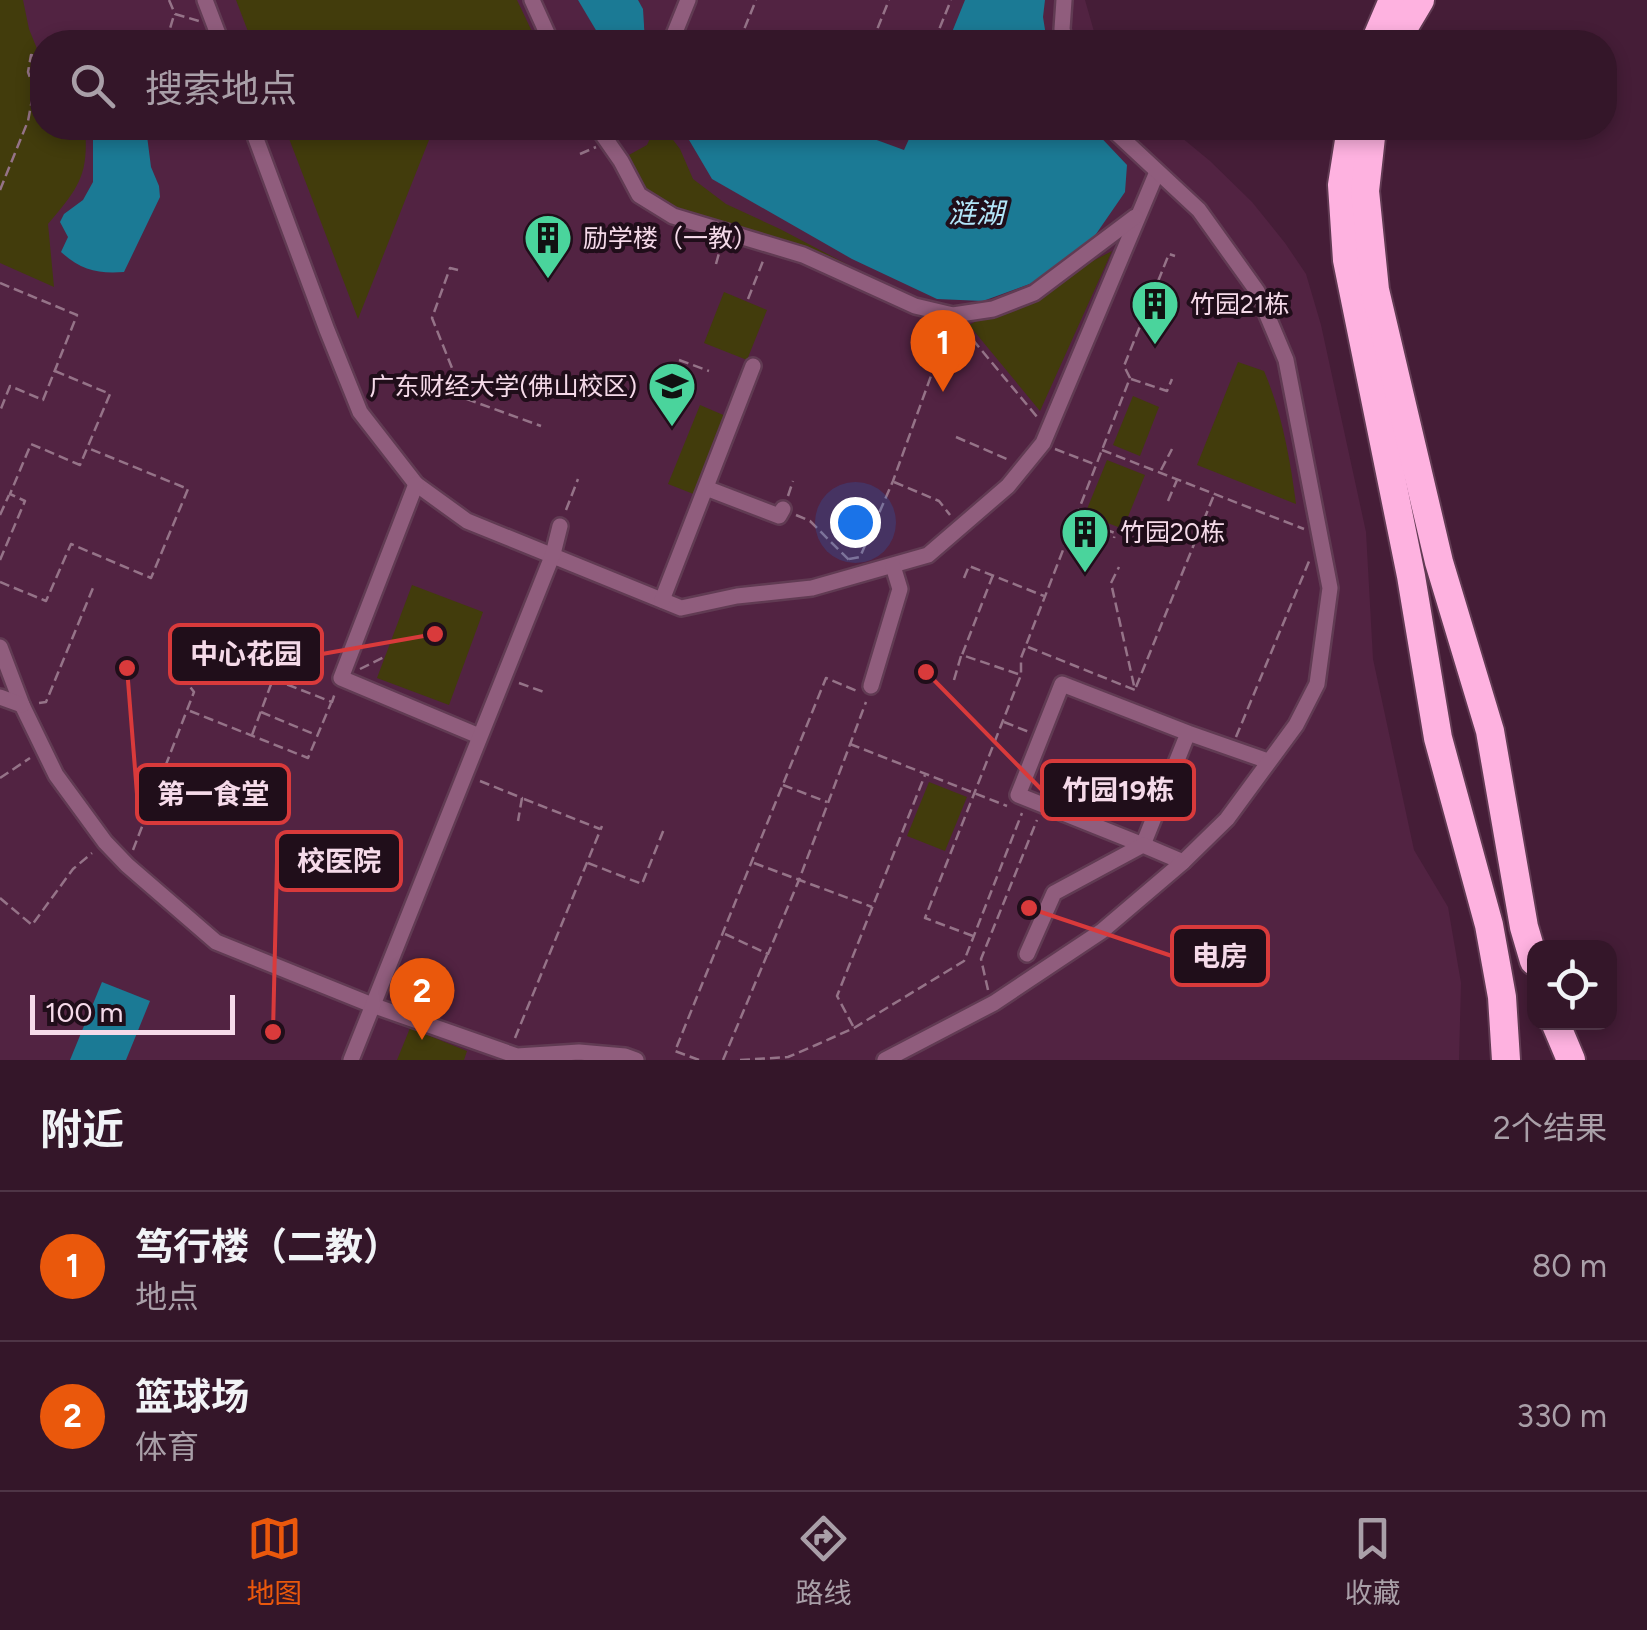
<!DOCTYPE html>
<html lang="zh">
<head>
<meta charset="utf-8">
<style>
  body { margin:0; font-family:Figtree,"Noto Sans SC",sans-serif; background:#3c1f31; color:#f1f3f6 }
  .controls { position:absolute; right:30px; bottom:30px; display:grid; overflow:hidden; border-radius:20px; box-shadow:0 5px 15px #0003 }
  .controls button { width:90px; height:90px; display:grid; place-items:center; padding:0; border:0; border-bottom:2px solid #4e3546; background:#341629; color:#f1f3f6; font:50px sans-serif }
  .scale { position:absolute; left:30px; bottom:25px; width:205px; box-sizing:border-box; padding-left:10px; border:5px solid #f5dae9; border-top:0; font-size:28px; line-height:35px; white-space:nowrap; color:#f5dae9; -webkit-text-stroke:8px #200e1a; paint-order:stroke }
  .you { position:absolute; left:855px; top:522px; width:35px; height:35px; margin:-25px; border:8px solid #fff; border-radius:50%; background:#1a73e8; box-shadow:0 0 0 15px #1a73e833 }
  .badge { display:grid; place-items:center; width:65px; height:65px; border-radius:50%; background:#ea580c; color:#fff; font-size:32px; font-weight:700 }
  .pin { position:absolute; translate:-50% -82px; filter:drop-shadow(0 2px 5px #0008) }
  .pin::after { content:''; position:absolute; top:52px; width:35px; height:30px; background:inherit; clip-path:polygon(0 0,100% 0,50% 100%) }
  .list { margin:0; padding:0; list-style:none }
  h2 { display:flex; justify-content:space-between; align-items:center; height:130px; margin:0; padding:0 40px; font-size:42px }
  h2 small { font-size:32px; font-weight:400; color:#a99fa8 }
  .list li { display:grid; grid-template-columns:65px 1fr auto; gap:30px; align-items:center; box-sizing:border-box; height:150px; padding:0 40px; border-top:2px solid #4e3546 }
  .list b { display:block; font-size:38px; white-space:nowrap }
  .list p { margin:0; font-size:32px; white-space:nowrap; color:#a99fa8 }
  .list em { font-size:32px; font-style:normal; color:#a99fa8 }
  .icon { flex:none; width:55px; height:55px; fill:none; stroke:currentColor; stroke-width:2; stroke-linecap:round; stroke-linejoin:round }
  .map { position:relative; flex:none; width:1647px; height:1060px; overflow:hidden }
  .search { position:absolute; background:#341629; box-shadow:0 5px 15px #0003; left:30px; right:30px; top:30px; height:110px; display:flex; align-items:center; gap:25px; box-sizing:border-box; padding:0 35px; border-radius:40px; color:#a99fa8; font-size:38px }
  .sheet { height:430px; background:#341629 }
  nav { display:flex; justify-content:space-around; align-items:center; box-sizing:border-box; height:140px; border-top:2px solid #4e3546; background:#341629; font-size:28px; color:#a99fa8 }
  nav a { display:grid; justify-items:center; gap:5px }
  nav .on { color:#ea580c }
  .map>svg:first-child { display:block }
</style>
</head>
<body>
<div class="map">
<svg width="1647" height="1060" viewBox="0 0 1647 1060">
  <rect width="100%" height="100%" fill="#451d37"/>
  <polygon fill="#522342" points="0,0 1085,0 1097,42 42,42 42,128 1170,128 1210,161 1252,202 1285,243 1306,274 1321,325 1366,532 1373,659 1414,850 1448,907 1461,983 1459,1060 0,1060"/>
  <g fill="#423c0c">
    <path d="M0,0H23L29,29L42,61V128H85C89,176 78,188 48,224L54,287L0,263Z"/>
    <polygon points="236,0 517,0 537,42 252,42"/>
    <polygon points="285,128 454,128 429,140 358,319"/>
    <polygon points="655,128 664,128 680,149 693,179 726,204 780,229 875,279 850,273 679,213 643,192 627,156 647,145"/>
    <polygon points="1112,251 1040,411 969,325"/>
    <polygon points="724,292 767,310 747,360 704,343"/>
    <path d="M1238,362L1264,371C1282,413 1290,459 1296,504L1197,465Z"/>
    <polygon points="1133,396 1159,407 1140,456 1113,445"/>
    <polygon points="700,405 728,417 696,495 668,484"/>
    <polygon points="1107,460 1145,475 1123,529 1085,514"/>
    <polygon points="412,585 483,612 449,705 377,678"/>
    <polygon points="929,782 967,797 945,851 907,836"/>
    <polygon points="410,1028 467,1051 464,1060 397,1060"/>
  </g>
  <g fill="#1b7a95">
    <polygon points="578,0 638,0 643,9 645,42 603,42"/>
    <polygon points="965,0 1045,0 1043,17 1047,42 948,42"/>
    <path d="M104,128H146L151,167L159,186L160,197L124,272C98,274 81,270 61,252L68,237L60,222L64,214L83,200L93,182V140Z"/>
    <polygon points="682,128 844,128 904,150 914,128 1092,128 1127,165 1125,192 1094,237 1043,279 983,301 937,299 852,259 712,179"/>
    <polygon points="102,982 150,1001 126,1060 70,1060"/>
  </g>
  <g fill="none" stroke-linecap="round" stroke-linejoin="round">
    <g stroke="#613b53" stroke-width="20">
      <g id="street">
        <polyline points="205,0 221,42"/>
        <polyline points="532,0 551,42"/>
        <polyline points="1064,0 1062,29 1065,42"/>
        <polyline points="671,42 688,0"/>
        <polyline points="252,128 327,330 360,412 416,484 467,521 681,608 737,596 812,588 928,555 1008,486 1043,443 1157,172"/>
        <polyline points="598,128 621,161 639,195 673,216 803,255 915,306 953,315 993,309 1034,293 1135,217"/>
        <polyline points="416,484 341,678 479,736"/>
        <polyline points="706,488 779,516 783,509"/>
        <polyline points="662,600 753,366"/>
        <polyline points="0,647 22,705 56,775 105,842 127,865 216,942 372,1005 517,1056 579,1052 625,1056 636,1060"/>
        <polyline points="871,686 900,589 893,566"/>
        <polyline points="0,697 22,705"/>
        <polyline points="1188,733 1062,684 1018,795 1143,845 1188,733 1268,761"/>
        <polyline points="1027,954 1054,893 1143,845 1183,862"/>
        <polyline points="351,1060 553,554 560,526"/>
        <polyline points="885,1060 994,1003 1102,931 1183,862 1227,819 1296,725 1317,684 1330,588 1286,360 1257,291 1199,210 1111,128"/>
      </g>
    </g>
    <g stroke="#613b53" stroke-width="32">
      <g id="highway">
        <polyline points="1375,42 1393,0"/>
        <polyline points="1395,42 1420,0"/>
        <polyline points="1351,128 1342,185 1347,260 1411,576 1438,738 1489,925 1502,997 1506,1060"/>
        <polyline points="1372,128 1365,191 1375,290 1439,562 1490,731 1524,927 1534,961"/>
        <polyline points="1555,1022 1571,1060"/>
      </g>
    </g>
    <g stroke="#957388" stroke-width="2.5" stroke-dasharray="10 5" stroke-linecap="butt">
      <polyline points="169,0 175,14 199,21"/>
      <polyline points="166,42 174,15"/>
      <polyline points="739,42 756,0"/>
      <polyline points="872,42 889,0"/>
      <polyline points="934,42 951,0"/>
      <polyline points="869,128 894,137 898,128"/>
      <polyline points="580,154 596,147"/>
      <polyline points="0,190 28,121 34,89 28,72 31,55 42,58"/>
      <polyline points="716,264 721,246"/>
      <polyline points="458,270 450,268 432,318 464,398 541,426"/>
      <polyline points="0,283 77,315 43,400 10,386 0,411"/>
      <polyline points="748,299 763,261"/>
      <polyline points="963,328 1038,418"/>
      <polyline points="679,360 709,371"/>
      <polyline points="1131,379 1167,391 1172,379"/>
      <polyline points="956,437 1009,460"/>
      <polyline points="1055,449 1094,464"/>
      <polyline points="1102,450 1304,529"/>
      <polyline points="1161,470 1172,449"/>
      <polyline points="894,482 939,501 950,515"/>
      <polyline points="788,496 793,481"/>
      <polyline points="1168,501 1177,480"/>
      <polyline points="566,510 578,479"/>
      <polyline points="0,515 9,495"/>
      <polyline points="796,515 810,521 849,560"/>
      <polyline points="1076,519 1115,533 1114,538"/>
      <polyline points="849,559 860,557 893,481 940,351 934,325"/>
      <polyline points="0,560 25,501 10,494 31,444 80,465 110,394 55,371"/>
      <polyline points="993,575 962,655 1021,675"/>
      <polyline points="964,578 969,566 1044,596"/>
      <polyline points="0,582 46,601 71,544 151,578 188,489 88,448"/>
      <polyline points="1028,647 1135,690 1111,583 1119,567"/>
      <polyline points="360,669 386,656"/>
      <polyline points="954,680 961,656"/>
      <polyline points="519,683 544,692"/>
      <polyline points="1136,687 1214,495"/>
      <polyline points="39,703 46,702 93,588"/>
      <polyline points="190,711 308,758 331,703"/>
      <polyline points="261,712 316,735"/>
      <polyline points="1004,722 1029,732"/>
      <polyline points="252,735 273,679 332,702 335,693"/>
      <polyline points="1236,737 1310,559"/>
      <polyline points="850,744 1007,806"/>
      <polyline points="0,778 30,758"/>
      <polyline points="480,781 522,798 518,821"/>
      <polyline points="783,785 827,802"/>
      <polyline points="524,799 600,829"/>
      <polyline points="133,850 194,692 178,671 196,627"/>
      <polyline points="588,863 642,884 664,829"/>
      <polyline points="754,863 872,907"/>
      <polyline points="0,898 32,925 73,869 92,853"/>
      <polyline points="725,934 768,954 799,880 866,702"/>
      <polyline points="973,936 925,918 1021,675 1021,658 1130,378 1124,366 1169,254 1175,256"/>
      <polyline points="988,990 981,959 1037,820"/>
      <polyline points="853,1026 837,996 925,775"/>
      <polyline points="515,1038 602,826"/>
      <polyline points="699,1060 675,1051 826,678 857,691"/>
      <polyline points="723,1060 767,955"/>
      <polyline points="740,1060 788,1057 816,1045 854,1028 964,961 1022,813"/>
    </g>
    <use href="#street" stroke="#905d7d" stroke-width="15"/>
    <use href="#highway" stroke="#feb2e0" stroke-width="28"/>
  </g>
  <defs>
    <g id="building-pin" transform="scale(2.5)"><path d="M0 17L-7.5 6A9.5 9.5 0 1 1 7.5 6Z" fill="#4ad49c" stroke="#200e1a"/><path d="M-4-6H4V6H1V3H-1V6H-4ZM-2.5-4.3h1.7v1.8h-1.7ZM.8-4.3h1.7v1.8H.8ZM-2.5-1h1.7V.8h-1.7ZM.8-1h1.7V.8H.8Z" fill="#111"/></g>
    <g id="university-pin" transform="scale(2.5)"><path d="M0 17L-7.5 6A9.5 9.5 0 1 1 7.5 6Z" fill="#4ad49c" stroke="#200e1a"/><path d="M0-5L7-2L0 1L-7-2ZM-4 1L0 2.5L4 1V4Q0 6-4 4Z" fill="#111"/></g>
  </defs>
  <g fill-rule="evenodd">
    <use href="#building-pin" x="548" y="238"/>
    <use href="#building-pin" x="1155" y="304"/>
    <use href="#university-pin" x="672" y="386"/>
    <use href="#building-pin" x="1085" y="532"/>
  </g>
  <g text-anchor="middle" stroke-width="8" stroke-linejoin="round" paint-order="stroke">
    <g font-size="25" fill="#f5dae9" stroke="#200e1a" text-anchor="start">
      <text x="583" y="247">励学楼（一教）</text>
      <text x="1190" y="313">竹园21栋</text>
      <text x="637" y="395" text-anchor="end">广东财经大学(佛山校区)</text>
      <text x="1120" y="541">竹园20栋</text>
    </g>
    <g font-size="28" font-style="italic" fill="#b3e6f9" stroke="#200e1a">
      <text x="976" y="223">涟湖</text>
    </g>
  </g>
  <path fill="none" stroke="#d93a3b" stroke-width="4" d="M435 634L322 654M926 672L1042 790M127 668L137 794M273 1032L277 861M1029 908L1172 956"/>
  <g fill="#d93a3b" stroke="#200e1a" stroke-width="4">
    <circle cx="435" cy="634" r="10"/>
    <circle cx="926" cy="672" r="10"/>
    <circle cx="127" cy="668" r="10"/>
    <circle cx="273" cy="1032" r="10"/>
    <circle cx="1029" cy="908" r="10"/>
  </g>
  <g fill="#200e1a" stroke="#d93a3b" stroke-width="4">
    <rect x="170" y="625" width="152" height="58" rx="10"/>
    <rect x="1042" y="761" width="152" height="58" rx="10"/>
    <rect x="137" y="765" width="152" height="58" rx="10"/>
    <rect x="277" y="832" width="124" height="58" rx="10"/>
    <rect x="1172" y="927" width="96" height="58" rx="10"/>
  </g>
  <g font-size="28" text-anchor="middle" font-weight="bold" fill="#f5dae9">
    <text x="246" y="664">中心花园</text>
    <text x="1118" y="800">竹园19栋</text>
    <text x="213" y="804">第一食堂</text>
    <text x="339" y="871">校医院</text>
    <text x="1220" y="966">电房</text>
  </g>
</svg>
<div class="controls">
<button><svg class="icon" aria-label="locate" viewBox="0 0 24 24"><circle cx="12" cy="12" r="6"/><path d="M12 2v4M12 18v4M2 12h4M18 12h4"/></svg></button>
</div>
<div class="scale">100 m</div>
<div class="you"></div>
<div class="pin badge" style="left:943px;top:392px">1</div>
<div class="pin badge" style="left:422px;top:1040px">2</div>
<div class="search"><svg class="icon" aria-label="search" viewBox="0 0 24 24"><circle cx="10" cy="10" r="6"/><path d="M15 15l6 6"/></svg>搜索地点</div>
</div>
<section class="sheet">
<h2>附近<small>2个结果</small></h2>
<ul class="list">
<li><span class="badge">1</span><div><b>笃行楼（二教）</b><p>地点</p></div><em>80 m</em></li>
<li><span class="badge">2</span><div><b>篮球场</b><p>体育</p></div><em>330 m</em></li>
</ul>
</section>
<nav>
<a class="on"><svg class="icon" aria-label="map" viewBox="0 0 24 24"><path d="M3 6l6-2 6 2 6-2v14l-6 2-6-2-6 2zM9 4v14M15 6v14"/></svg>地图</a>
<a><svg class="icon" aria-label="directions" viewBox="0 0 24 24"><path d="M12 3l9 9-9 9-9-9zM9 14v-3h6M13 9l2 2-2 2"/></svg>路线</a>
<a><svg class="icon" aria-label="saved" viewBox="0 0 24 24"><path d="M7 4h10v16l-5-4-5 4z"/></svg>收藏</a>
</nav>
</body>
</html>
